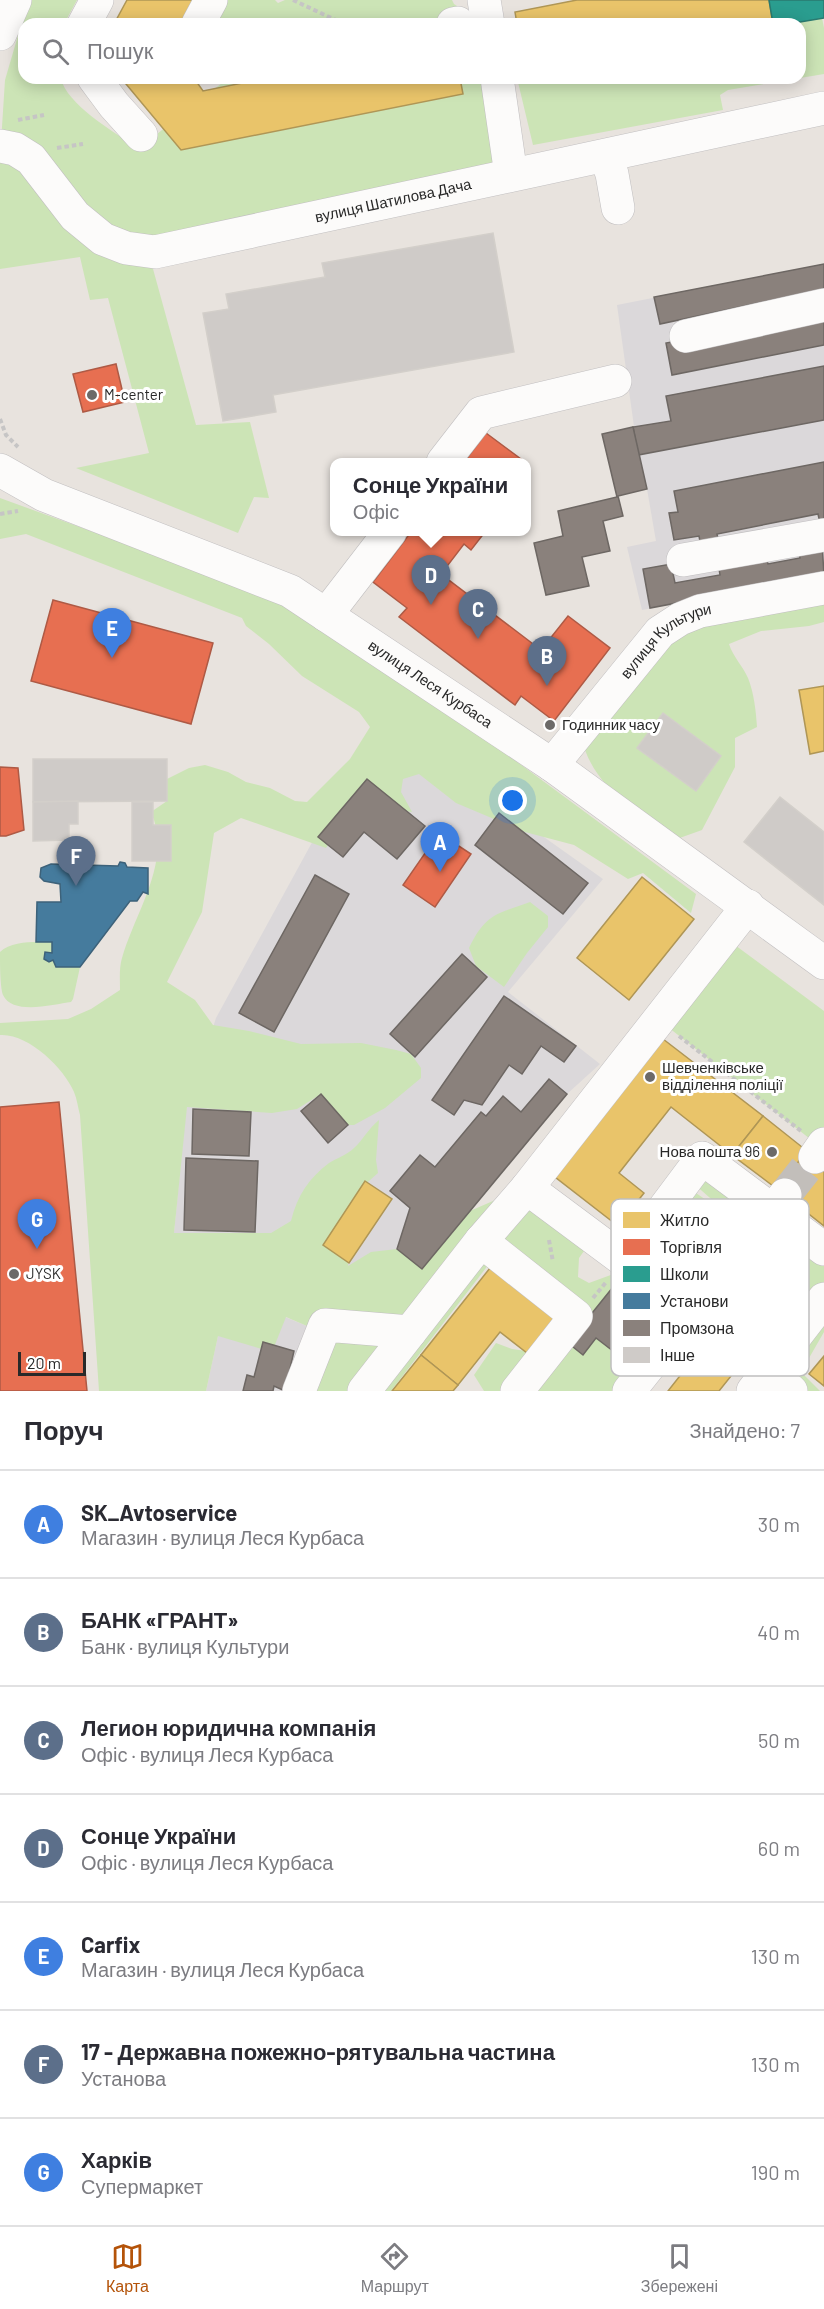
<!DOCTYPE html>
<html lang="uk">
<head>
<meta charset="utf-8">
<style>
  body { margin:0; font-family:Barlow,sans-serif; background:#f2f2f3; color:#2b2b33 }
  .scale { position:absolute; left:18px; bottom:15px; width:68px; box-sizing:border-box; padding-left:6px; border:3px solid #292929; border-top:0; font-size:16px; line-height:21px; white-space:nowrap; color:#292929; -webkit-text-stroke:4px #fff; paint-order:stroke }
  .you { position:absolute; left:513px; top:801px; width:21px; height:21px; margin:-15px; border:4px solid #fff; border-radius:50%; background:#1a73e8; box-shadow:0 0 0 9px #1a73e833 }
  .badge { display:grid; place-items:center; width:39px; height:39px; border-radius:50%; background:#b45309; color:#fff; font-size:20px; font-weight:700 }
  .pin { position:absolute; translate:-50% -50px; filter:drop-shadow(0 2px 3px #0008) }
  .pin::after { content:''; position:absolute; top:32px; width:21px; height:18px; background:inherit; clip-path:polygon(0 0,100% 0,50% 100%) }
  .popup { position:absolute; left:330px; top:458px; width:201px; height:78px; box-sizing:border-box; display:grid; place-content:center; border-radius:12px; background:#fff; filter:drop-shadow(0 2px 4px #0005); font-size:20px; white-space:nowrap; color:#7c7c81 }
  .popup b { font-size:22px; color:#2b2b33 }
  .popup::after { content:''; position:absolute; left:50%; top:100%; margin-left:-12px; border:12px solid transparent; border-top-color:#fff }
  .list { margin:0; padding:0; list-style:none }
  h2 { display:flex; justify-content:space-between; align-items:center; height:78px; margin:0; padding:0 24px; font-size:26px }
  h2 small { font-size:20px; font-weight:400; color:#7c7c81 }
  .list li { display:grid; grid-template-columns:39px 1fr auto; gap:18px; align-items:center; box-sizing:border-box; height:108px; padding:0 24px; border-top:2px solid #e1e1e2 }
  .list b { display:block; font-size:22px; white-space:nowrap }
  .list p { margin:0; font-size:20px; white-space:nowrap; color:#7c7c81 }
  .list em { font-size:20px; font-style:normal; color:#7c7c81 }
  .icon { flex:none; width:33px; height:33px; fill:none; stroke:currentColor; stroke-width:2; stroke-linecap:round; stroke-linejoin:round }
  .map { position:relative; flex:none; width:824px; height:1391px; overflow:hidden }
  .search { position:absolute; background:#fff; box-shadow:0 3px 15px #0003; left:18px; right:18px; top:18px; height:66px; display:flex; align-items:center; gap:15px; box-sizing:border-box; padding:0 21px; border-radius:18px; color:#7c7c81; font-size:22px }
  .sheet { height:834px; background:#fff }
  nav { display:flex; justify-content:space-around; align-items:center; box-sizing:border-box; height:84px; border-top:2px solid #e1e1e2; background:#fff; font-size:16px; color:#7c7c81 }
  nav a { display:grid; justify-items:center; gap:3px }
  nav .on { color:#b45309 }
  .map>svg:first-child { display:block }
</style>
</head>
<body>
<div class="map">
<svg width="824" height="1391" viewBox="0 0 824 1391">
  <rect width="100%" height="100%" fill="#e8e3de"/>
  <g fill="#dbd8da">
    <polygon points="824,264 824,575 642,610 627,547 656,541 647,489 638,455 617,305"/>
    <polygon points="379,720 603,879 508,992 600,1064 567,1094 378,1322 174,1233 186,1110 216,1018"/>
    <polygon points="285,1317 336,1338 315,1391 206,1391 218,1336"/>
  </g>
  <g fill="#cce4b6">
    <path d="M32,0H77L64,24H24V78H61C65,103 115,133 136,147L148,141L222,83L221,78H488L497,163L150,258L196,425L250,422L269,498L254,497L238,533L76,468L149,453L108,298L90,300L80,257L0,269V158L5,80L24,15Z"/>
    <polygon points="203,0 275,0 278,3 285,0 452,0 454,4 478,20 479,24 191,24"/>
    <polygon points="822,18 824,28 824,74 800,78 800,24 789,24"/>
    <polygon points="517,78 799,78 728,90 720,95 723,110 533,145"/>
    <path d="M0,498L266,595L310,616L478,733L696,894L691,913L643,873L628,879L574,845L525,832L456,803L419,774L403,779L401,792L412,812L392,809L347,815L326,848L241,818L214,833L202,912L167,982L195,1000L213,1025L249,1031L301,1044L361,1043L396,1050L411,1054L421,1068V1078L385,1108L354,1125H348L321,1094L297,1109L272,1113L187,1107L174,1233H271L291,1221C297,1196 309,1178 329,1163C337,1158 347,1155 354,1148C363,1140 367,1130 379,1120L376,1160L378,1173L361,1188L348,1266L371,1252L397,1249L422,1269L438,1245L470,1211L509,1194L589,1244L579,1258L578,1277L589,1283L646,1262L656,1280L666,1283L691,1267L721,1291L643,1391H484L474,1375L496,1343L512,1349L533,1352L489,1264L391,1391H315L335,1338L286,1317L272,1352L218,1336L206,1391H99L80,1115C78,1108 77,1099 74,1092C64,1068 28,1033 0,1035V1023L68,1019L91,1009L120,990C120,980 119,968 122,958C135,912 173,861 151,812L167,801V779L189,768L205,765L228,772L246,782L270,788L295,801L307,802L350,759L370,727L359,712L302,676L269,644L246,626L242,618L26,534L0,539Z"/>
    <path d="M824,601V622L809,626L761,631L729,644C733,657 743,666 748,678C754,693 756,711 757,727L735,738V767L702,830L674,840C640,814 600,791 585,750L675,630Z"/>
    <path d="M530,902L548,916V927L527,953L504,987L476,966L469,948C486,913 497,914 530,902Z"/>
    <polygon points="724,937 824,1011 824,1139 819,1146 659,1020"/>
    <path d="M52,942L53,953L80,967L73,999L71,1002C54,1004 13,1016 3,995C0,986 0,963 0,952C12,940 36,942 52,942Z"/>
    <path d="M701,1167L824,1253V1332L801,1372L820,1391H736L765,1364L771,1349L773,1332L787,1309C772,1283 749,1265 725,1247L728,1217L709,1244L674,1220L693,1191L725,1213C715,1200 701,1192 691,1180Z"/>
  </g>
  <g fill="#e9c46a" stroke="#af9656" stroke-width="1.5">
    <polygon points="127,0 195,0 181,24 114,24"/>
    <polygon points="577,0 769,0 773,24 517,24 515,12"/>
    <polygon points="121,78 194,78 203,91 267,78 460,78 463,94 181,150"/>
    <polygon points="824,686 824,751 810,754 799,690"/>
    <polygon points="642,877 694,919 629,1000 577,958"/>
    <polygon points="663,1039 763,1116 732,1155 671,1107 619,1173 644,1193 618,1226 555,1177"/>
    <polygon points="763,1116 807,1151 777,1189 732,1155"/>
    <polygon points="807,1151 824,1164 824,1226 777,1189"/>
    <polygon points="365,1181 392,1199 349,1263 323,1245"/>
    <polygon points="490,1268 555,1318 527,1353 500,1332 458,1385 421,1355"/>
    <polygon points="749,1274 788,1305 719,1391 668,1391 735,1306 728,1301"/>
    <polygon points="421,1355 458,1385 453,1391 392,1391"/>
    <polygon points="824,1356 824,1386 809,1374"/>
  </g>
  <g fill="#e76f51" stroke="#ae5a45" stroke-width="1.5">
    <polygon points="116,364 125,402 83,412 73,374"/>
    <polygon points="486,433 525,462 464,462"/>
    <polygon points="411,532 485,532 471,550 464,544 441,574 541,650 568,616 610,648 554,721 521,696 515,705 399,617 407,608 373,582"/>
    <polygon points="53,600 213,643 191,724 31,681"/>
    <polygon points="0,767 18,768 24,830 6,836 0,836"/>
    <polygon points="439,833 471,854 435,907 403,885"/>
    <polygon points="59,1102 87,1391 0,1391 0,1107"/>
  </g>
  <polygon fill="#2a9d8f" stroke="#2a7a70" stroke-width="1.5" points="769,0 824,0 824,18 788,24 773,24"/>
  <polygon fill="#457b9d" stroke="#3d627a" stroke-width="1.5" points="120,862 125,863 127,867 148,868 148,894 143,892 137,901 130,901 80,967 56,967 53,960 49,962 44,959 45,952 52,953 52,942 36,942 37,902 61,902 60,884 44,881 40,877 41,868 51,864 118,866"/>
  <g fill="#8a817c" stroke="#6d6763" stroke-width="1.5">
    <polygon points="824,264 824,289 660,324 654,297"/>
    <polygon points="824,312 824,345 672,375 666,343"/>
    <polygon points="824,366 824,420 638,455 633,427 671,421 666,396"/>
    <polygon points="633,427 647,489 618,496 623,516 603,521 610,551 582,557 589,586 546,595 534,543 563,536 558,511 617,497 602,434"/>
    <polygon points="824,462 824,523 820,523 818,514 717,534 719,544 701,547 699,536 674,540 669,513 678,512 674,491"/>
    <polygon points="822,543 824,575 650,608 643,569 671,564 675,583 720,575 718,562 765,554 768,564 800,558 798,548"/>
    <polygon points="367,779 425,826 397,859 364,832 343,857 318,837"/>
    <polygon points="499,813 588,883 563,914 475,845"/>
    <polygon points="315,875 349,894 274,1032 239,1013"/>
    <polygon points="462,954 487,977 415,1057 390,1034"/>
    <polygon points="504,996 576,1046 564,1062 541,1046 522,1074 509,1065 482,1105 464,1100 454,1115 432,1100"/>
    <polygon points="549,1079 567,1094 422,1269 397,1249 410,1208 390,1191 420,1155 435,1167 481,1112 486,1116 503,1096 521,1112"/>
    <polygon points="321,1094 348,1125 328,1143 301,1111"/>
    <polygon points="193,1109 251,1112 249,1156 192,1154"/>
    <polygon points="186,1158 258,1161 255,1232 184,1230"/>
    <polygon points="654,1236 671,1250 616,1319 643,1340 626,1361 596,1338 583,1355 568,1343"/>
    <polygon points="263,1342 294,1351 285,1391 274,1386 273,1391 243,1391 247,1375 254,1377"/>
  </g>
  <g fill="#cfcbc8" stroke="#d3cfca" stroke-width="1.5">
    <polygon points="493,233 514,352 273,395 276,412 223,421 203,313 229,309 226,294 325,277 322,263"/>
    <polygon points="663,713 721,756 696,791 637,748"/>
    <polygon points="33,759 167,759 167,801 33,802"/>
    <polygon points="780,797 824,832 824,905 744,842"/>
    <polygon points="78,801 78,824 69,824 69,840 33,841 33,802"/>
    <polygon points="132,802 153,802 153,825 171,825 171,861 132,861"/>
  </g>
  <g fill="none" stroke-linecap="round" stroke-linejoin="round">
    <polyline stroke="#c2beba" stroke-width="33" stroke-dasharray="33 16" stroke-linecap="butt" points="785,1195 815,1157"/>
    <g stroke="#c1bfc0" stroke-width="34">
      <g id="minor">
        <polyline points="484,0 488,24"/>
        <polyline points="84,24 97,0"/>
        <polyline points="198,24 211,0"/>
        <polyline points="453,24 458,23"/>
        <polyline points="0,34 15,0"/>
        <polyline points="94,78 114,105 141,135"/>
        <polyline points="497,78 511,175"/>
        <path id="s1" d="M0,146L15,149L31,159L75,216L103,239L126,248L155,252L824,108"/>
        <polyline points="606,156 612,174 618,208"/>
        <polyline points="686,336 824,305"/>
        <polyline points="443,462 481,413 615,381"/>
        <path id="s2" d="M0,470L44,495L290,591L552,765L824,963"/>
        <polyline points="683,560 824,535"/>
        <polyline points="326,615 390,532"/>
        <path id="s3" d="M552,765L660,632L680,619L700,611L824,588"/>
        <polyline points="815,1157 824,1144"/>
        <polyline points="527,1188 625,1261 702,1158 824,1249"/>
        <polyline points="481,1241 576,1316 517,1391"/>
        <polyline points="769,1372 791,1391"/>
        <polyline points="299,1391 325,1325 410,1332"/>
        <polyline points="364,1391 481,1241 527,1188 748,906"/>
        <polyline points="629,1391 785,1195"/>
        <polyline points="753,1391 824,1299"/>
      </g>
    </g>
    <g stroke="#c6c5c5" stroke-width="4" stroke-dasharray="4.5 3" stroke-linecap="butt">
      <polyline points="293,0 344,24"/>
      <polyline points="18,120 44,115"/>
      <polyline points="57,148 83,144"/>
      <polyline points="0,419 6,435 18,447"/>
      <polyline points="0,514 18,511"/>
      <polyline points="679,1036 801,1131"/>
      <polyline points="549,1240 553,1262"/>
      <polyline points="593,1298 607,1281"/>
    </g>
    <use href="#minor" stroke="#fcfbfa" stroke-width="33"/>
  </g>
  <g fill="#6c6a68" stroke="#fff" stroke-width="2">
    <circle cx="92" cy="395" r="6"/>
    <circle cx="550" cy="725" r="6"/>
    <circle cx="650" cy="1077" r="6"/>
    <circle cx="772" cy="1152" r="6"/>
    <circle cx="14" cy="1274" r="6"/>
  </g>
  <g text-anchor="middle" stroke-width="6" stroke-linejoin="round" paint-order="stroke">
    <g font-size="15" fill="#292929" stroke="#fff">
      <text dy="5" stroke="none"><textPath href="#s1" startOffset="440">вулиця Шатилова Дача</textPath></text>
      <text dy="5" stroke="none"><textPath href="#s3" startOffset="171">вулиця Культури</textPath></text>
      <text dy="5" stroke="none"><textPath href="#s2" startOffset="483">вулиця Леся Курбаса</textPath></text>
    </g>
    <g font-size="15" fill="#292929" stroke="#fff" text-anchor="start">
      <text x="104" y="400">M-center</text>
      <text x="562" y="730">Годинник часу</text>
      <text x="662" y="1073">Шевченківське<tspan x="662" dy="17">відділення поліції</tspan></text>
      <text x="760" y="1157" text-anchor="end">Нова пошта 96</text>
      <text x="26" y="1279">JYSK</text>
    </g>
  </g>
  <rect x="611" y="1199" width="198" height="177" rx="9" fill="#fff" stroke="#bfbfbf" stroke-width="1.5"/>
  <rect x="623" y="1212" width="27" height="16" fill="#e9c46a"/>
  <rect x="623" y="1239" width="27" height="16" fill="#e76f51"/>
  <rect x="623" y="1266" width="27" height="16" fill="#2a9d8f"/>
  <rect x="623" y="1293" width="27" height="16" fill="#457b9d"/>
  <rect x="623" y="1320" width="27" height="16" fill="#8a817c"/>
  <rect x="623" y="1347" width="27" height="16" fill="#cfcbc8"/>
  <g font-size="16" fill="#292929">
    <text x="660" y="1226">Житло</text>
    <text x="660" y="1253">Торгівля</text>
    <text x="660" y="1280">Школи</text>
    <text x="660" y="1307">Установи</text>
    <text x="660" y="1334">Промзона</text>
    <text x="660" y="1361">Інше</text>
  </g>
</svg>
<div class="scale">20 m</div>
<div class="you"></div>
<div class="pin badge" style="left:440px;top:872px;background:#3f7fe0">A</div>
<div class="pin badge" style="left:547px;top:686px;background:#5c6f8a">B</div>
<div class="pin badge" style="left:478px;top:639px;background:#5c6f8a">C</div>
<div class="pin badge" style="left:431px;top:605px;background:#5c6f8a">D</div>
<div class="popup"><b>Сонце України</b>Офіс</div>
<div class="pin badge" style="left:112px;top:658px;background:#3f7fe0">E</div>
<div class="pin badge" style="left:76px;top:886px;background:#5c6f8a">F</div>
<div class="pin badge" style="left:37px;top:1249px;background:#3f7fe0">G</div>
<div class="search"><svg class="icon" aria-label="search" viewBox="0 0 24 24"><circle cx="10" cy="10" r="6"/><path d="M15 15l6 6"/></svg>Пошук</div>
</div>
<section class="sheet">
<h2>Поруч<small>Знайдено: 7</small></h2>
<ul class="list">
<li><span class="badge" style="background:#3f7fe0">A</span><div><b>SK_Avtoservice</b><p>Магазин · вулиця Леся Курбаса</p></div><em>30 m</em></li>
<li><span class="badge" style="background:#5c6f8a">B</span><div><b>БАНК «ГРАНТ»</b><p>Банк · вулиця Культури</p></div><em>40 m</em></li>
<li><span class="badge" style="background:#5c6f8a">C</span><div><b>Легион юридична компанія</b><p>Офіс · вулиця Леся Курбаса</p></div><em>50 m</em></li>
<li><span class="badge" style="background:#5c6f8a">D</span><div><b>Сонце України</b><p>Офіс · вулиця Леся Курбаса</p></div><em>60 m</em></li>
<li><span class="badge" style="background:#3f7fe0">E</span><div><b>Carfix</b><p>Магазин · вулиця Леся Курбаса</p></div><em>130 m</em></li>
<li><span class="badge" style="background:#5c6f8a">F</span><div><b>17 - Державна пожежно-рятувальна частина</b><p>Установа</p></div><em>130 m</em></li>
<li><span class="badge" style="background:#3f7fe0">G</span><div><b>Харків</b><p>Супермаркет</p></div><em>190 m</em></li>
</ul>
</section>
<nav>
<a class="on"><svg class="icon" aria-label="map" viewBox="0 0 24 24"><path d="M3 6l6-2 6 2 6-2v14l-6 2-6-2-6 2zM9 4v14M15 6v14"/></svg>Карта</a>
<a><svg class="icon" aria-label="directions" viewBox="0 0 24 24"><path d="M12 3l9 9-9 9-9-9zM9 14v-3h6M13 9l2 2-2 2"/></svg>Маршрут</a>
<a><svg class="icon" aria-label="saved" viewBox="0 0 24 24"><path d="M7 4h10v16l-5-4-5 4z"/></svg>Збережені</a>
</nav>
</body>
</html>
